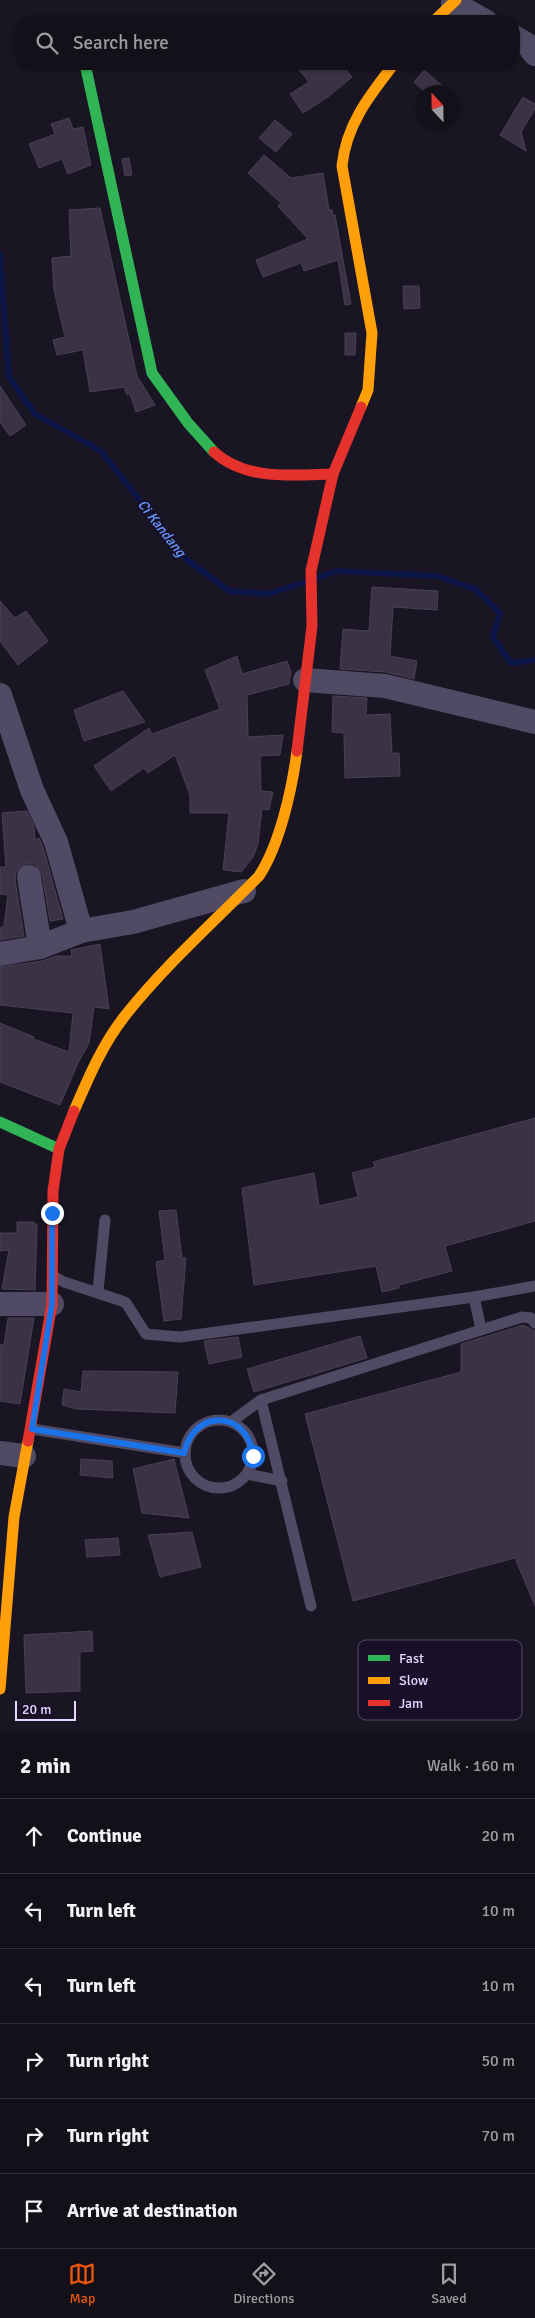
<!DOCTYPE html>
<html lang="en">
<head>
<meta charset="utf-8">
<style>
  body { margin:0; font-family:Signika,sans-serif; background:#1d1923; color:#f1f3f6 }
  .compass { position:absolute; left:415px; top:85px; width:45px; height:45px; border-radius:50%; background:#14101a; box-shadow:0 1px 4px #0004; rotate:338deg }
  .scale { position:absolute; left:15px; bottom:12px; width:61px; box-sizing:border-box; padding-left:5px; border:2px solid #e3d7ff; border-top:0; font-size:14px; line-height:18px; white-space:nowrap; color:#e3d7ff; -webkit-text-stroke:4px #180f29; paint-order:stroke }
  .stop { position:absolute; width:15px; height:15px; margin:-11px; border:4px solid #1a73e8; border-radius:50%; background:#fff }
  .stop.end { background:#1a73e8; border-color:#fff; box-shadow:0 1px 5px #0008 }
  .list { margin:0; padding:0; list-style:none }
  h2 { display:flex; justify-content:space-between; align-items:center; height:65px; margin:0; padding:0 20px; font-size:21px }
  h2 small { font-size:16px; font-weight:400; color:#9d9da2 }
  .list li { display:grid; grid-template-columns:32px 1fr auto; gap:15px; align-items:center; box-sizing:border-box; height:75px; padding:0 20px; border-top:1px solid #333039 }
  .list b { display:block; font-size:19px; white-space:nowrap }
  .list em { font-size:16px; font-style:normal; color:#9d9da2 }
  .icon { flex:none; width:28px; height:28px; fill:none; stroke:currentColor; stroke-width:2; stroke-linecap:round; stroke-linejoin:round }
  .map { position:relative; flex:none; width:535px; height:1733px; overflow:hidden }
  .search { position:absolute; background:#14101a; box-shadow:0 1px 4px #0004; left:15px; right:15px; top:15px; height:55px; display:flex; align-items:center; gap:12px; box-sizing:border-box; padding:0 18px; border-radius:20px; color:#9d9da2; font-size:19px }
  .sheet { height:515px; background:#14101a }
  nav { display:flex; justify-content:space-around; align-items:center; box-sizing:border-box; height:70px; border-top:1px solid #333039; background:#14101a; font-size:14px; color:#9d9da2 }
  nav a { display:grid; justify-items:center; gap:2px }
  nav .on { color:#ea580c }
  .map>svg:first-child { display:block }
</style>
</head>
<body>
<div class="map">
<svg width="535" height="1733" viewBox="0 0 535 1733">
  <rect width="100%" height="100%" fill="#1a1523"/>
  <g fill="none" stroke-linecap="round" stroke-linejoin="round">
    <g stroke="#0b1446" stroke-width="6">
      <polyline points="0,255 9,377 35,414 101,451 186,559 229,591 267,594 306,582"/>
      <polyline points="317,578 337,571 437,576 475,589 500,613 493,637 511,663 535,660"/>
    </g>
  </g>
  <g fill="#3a3345" stroke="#484057">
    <polygon points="294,64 341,64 352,77 328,97 303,113 290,94 309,82"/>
    <polygon points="424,70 449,92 425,92 414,82"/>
    <polygon points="523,97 535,104 535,109 521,132 526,151 500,135"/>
    <polygon points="69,118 73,129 83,127 91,165 68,174 62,159 39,168 29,144 55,134 51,124"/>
    <polygon points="275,120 292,134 276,152 259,138"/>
    <polygon points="264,155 291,178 323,173 329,210 332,210 333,215 335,215 351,304 345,305 338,260 304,271 301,263 263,277 256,260 308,239 278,206 281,203 248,173"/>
    <polygon points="129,158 132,175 125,176 122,159"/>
    <polygon points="100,208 137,376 155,405 136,412 130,394 127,395 124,387 90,392 83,350 57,355 53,340 65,337 54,290 52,258 71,256 69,210"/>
    <polygon points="403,286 419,286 420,308 404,309"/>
    <polygon points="345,333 356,333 355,355 345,355"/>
    <polygon points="0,386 26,425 10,436 0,422"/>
    <polygon points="372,587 438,591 437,610 393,607 390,656 417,661 414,679 386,672 340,669 343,629 369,631"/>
    <polygon points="0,601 15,618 26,611 48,641 18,665 0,641"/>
    <polygon points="237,656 242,674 287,661 291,672 289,684 247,695 248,737 283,735 280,755 260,756 261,791 273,792 269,810 262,809 258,844 253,857 241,872 223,870 229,813 190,813 190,795 175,755 148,773 144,768 111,791 94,766 149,728 152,734 220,709 205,670"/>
    <polygon points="123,691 145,722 84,741 74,710"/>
    <polygon points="333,696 367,698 366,715 390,714 392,753 399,753 400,776 345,778 344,733 332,732"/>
    <polygon points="27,811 34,826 35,840 39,838 43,847 63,919 50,921 42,874 34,864 26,864 16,872 15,879 24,936 0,940 0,928 4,926 8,895 0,894 0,867 6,867 2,813"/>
    <polygon points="100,944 109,1009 94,1007 89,1043 77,1065 60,1105 0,1082 0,1023 34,1037 33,1039 69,1052 73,1013 0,1005 0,967 42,961 56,956 72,956 71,950"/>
    <polygon points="535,1118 535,1221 445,1246 452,1271 399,1285 399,1288 382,1292 376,1266 254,1285 242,1188 314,1173 319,1206 358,1197 352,1173 375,1167 373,1162"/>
    <polygon points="176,1210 182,1258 186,1258 181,1319 164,1321 156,1262 165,1260 159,1211"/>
    <polygon points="17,1222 34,1222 34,1224 37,1224 35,1290 2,1289 9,1250 0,1251 0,1233 17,1233"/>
    <polygon points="8,1318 34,1318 20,1404 0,1401 0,1345 4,1345"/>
    <polygon points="523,1325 535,1331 535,1606 515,1558 353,1601 305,1414 461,1372 461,1344"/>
    <polygon points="360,1336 367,1358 254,1392 247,1369"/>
    <polygon points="238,1337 242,1357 209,1364 204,1341"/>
    <polygon points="83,1371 178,1372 175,1413 77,1409 62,1405 64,1389 81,1392"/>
    <polygon points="81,1459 112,1461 113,1478 80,1475"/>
    <polygon points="174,1459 189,1518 142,1513 133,1469"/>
    <polygon points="192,1532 201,1567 160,1577 148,1535"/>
    <polygon points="118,1538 120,1555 87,1557 85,1540"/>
    <polygon points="92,1631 93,1651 80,1652 80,1691 26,1693 24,1635"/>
  </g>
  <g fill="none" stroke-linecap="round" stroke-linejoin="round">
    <g stroke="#504a64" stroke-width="11">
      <polyline points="53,1276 64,1282 122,1301 126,1303 146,1334 180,1337 474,1297 535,1286"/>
      <polyline points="98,1291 105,1220"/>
      <polyline points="474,1297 481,1329"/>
      <polyline points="261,1400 311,1606"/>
      <circle cx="219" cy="1454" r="34"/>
      <polyline points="231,1422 261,1400 522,1317 531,1318 535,1323"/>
      <polyline points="32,1429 185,1453"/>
      <polyline points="247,1474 282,1481"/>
    </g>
    <g stroke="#504a64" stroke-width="24">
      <polyline points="453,3 485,21"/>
      <polyline points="514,37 529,46 535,54"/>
      <polyline points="305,680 385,686 535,722"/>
      <polyline points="0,695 32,790 56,842 81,931 133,922 244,891"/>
      <polyline points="29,877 40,947"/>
      <polyline points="0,954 40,947 81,931"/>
      <polyline points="0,1304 52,1304"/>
      <polyline points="0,1453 24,1456"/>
    </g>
    <g stroke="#30b455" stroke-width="11">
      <polyline points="85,64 152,373 188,423 214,452"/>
      <polyline points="0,1122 59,1149"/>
    </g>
    <g stroke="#ff9f0a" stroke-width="11">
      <polyline points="434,21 456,0"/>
      <path d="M361,407L368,390L372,333L342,166C346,125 369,96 394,64"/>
      <path d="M74,1111C88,1079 102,1045 124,1017C164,966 214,922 259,876C280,844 292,789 297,751"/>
      <polyline points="0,1689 14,1517 28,1441"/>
    </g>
    <g stroke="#e5322d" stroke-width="11">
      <path d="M214,452C246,481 293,475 333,474"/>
      <polyline points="297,751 312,626 311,571 333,474 361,407"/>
      <polyline points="28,1441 52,1304 53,1191 59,1149 74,1111"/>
    </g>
  </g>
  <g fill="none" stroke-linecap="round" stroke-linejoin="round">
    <path stroke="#1a73e8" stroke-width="6" d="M52,1213V1304L32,1429L184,1453C194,1408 248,1410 253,1456"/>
  </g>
  <g text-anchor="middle" stroke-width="4" stroke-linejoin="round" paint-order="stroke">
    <g font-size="14" font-style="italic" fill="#659cff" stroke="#180f29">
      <text transform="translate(162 528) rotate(52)" y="5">Ci Kandang</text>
    </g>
  </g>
  <rect x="358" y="1640" width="164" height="80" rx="8" fill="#180f29" stroke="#554b69" stroke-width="1"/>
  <rect x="368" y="1655" width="22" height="6" fill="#30b455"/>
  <rect x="368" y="1677" width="22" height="7" fill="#ff9f0a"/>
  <rect x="368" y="1700" width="22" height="6" fill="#e5322d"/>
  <g font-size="14" fill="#e3d7ff">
    <text x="399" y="1663">Fast</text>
    <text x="399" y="1685">Slow</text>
    <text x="399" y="1708">Jam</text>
  </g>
</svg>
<svg class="compass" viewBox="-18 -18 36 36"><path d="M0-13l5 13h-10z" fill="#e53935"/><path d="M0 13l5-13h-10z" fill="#9d9da2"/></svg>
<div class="scale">20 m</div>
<div class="stop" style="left:253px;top:1456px"></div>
<div class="stop end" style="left:52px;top:1213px"></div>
<div class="search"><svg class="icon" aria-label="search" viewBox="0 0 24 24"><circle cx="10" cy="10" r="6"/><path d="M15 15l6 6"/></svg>Search here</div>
</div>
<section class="sheet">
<h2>2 min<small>Walk · 160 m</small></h2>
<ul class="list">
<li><svg class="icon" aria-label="ahead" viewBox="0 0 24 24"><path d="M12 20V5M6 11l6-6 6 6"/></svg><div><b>Continue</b></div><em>20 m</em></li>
<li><svg class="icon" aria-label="left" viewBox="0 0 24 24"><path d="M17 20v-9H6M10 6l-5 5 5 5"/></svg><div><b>Turn left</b></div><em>10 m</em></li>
<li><svg class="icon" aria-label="left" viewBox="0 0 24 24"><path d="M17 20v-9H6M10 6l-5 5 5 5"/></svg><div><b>Turn left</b></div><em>10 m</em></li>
<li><svg class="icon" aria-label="right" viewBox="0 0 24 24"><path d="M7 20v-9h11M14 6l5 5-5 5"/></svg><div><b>Turn right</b></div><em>50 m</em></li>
<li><svg class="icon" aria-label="right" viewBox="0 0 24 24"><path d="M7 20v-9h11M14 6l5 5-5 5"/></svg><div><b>Turn right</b></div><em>70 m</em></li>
<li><svg class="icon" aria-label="arrive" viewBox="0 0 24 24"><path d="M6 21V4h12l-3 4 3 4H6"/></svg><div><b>Arrive at destination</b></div></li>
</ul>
</section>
<nav>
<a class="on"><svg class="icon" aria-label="map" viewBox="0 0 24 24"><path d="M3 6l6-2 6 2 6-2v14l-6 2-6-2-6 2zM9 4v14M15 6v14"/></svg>Map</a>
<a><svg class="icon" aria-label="directions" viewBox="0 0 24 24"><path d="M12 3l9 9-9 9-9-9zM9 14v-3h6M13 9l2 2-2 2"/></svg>Directions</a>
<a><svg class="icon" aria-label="saved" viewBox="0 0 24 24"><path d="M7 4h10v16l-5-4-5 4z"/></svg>Saved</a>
</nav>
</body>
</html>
